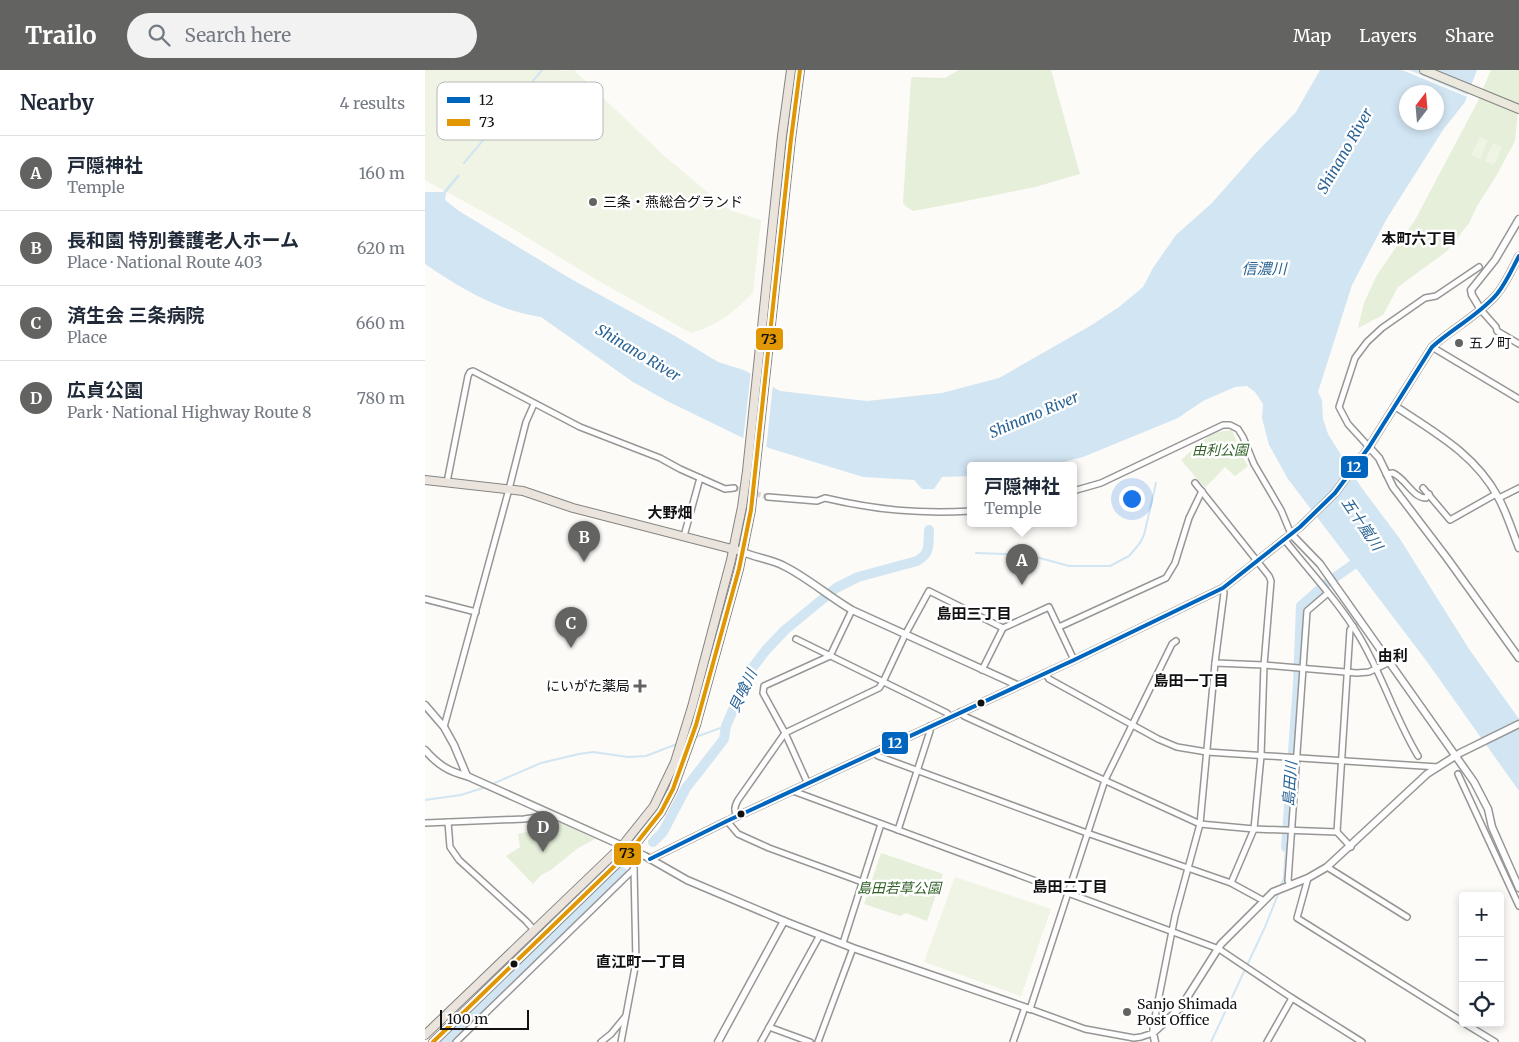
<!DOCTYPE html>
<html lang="en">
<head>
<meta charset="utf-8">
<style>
  body { margin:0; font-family:Merriweather,"Noto Sans JP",serif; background:#f2f2f3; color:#1f2937 }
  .controls { position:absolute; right:15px; bottom:15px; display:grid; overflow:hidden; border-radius:5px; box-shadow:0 2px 8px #0003 }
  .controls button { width:45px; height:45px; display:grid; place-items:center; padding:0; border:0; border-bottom:1px solid #e0e1e3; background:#fff; color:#1f2937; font:25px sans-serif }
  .compass { position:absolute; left:974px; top:15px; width:45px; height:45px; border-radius:50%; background:#fff; box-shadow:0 2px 8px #0003; rotate:16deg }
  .scale { position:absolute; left:15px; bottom:12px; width:89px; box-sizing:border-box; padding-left:5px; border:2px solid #111; border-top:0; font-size:14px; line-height:18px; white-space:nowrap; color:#111; -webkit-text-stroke:4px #fff; paint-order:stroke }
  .you { position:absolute; left:706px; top:428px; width:18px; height:18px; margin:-12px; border:4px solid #fff; border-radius:50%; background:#1a73e8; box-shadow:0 0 0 8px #1a73e833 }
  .badge { display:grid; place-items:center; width:32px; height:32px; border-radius:50%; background:#636362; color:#fff; font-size:16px; font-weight:700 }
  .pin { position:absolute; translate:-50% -41px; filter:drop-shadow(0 1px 2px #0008) }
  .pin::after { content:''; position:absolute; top:26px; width:18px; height:15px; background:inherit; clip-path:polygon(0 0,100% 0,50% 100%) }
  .popup { position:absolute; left:542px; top:392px; width:110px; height:65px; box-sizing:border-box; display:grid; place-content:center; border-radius:5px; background:#fff; filter:drop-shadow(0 1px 4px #0005); font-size:16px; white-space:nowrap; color:#747a83 }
  .popup b { font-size:19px; color:#1f2937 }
  .popup::after { content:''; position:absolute; left:50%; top:100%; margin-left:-10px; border:10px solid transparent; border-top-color:#fff }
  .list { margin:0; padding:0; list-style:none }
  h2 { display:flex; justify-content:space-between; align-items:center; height:65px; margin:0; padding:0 20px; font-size:21px }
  h2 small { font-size:16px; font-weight:400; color:#747a83 }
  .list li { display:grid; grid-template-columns:32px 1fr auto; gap:15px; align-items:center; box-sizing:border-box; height:75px; padding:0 20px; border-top:1px solid #e0e1e3 }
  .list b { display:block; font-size:19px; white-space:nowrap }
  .list p { margin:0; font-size:16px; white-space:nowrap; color:#747a83 }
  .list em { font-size:16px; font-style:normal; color:#747a83 }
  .icon { flex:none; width:28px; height:28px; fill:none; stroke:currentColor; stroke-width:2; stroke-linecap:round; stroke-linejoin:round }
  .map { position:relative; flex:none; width:1094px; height:972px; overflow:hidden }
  header { display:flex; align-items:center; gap:30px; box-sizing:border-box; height:70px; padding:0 25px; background:#636362; color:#fff }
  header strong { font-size:24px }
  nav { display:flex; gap:28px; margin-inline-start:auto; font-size:18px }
  .search { width:350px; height:45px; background:#f2f2f3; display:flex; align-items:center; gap:12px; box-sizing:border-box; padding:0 18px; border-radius:28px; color:#747a83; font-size:19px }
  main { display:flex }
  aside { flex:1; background:#fff }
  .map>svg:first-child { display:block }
</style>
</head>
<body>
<header>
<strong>Trailo</strong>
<div class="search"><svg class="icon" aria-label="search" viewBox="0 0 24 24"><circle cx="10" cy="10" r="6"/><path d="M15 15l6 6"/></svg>Search here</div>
<nav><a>Map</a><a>Layers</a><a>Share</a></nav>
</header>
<main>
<aside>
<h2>Nearby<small>4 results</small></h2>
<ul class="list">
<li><span class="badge">A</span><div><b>戸隠神社</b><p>Temple</p></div><em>160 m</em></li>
<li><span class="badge">B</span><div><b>長和園 特別養護老人ホーム</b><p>Place · National Route 403</p></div><em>620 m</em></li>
<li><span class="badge">C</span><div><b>済生会 三条病院</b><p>Place</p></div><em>660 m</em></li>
<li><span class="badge">D</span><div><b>広貞公園</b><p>Park · National Highway Route 8</p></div><em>780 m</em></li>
</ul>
</aside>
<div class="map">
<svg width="1094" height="972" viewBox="0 0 1094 972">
  <rect width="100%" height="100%" fill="#fcfbf8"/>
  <g fill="#e5efda">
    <polygon points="534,0 626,0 655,104 610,117 536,132 488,141 480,136 478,132 486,9 488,7 520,8"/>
    <polygon points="1066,0 1094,0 1094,33 1090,71 1070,108 1052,136 1044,153 1022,181 973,217 958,245 933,258 939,233 952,205 990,150 1053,31"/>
    <polygon points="807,360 817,386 823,396 810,406 800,397 780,418 756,390 787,363"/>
    <polygon points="127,749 170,769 153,778 126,800 116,805 108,814 81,786 95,777 93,764 115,759"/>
    <polygon points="456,783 518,804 502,851 481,843 475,846 439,834"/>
  </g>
  <g fill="#eff4e4">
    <path d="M0,0H133L135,1L149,0L237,84L299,136L307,141L336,150L328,223C310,241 292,256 266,263L167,207L75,151L0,110Z"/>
    <polygon points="1055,67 1063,70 1055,89 1046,85"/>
    <polygon points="1068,73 1077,77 1069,95 1060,91"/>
    <polygon points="530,807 626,839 596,926 499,892"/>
  </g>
  <path fill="#d2e5f2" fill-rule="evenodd" d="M895,0H1052L1040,32L1018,60L961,150L927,215L893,322L897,330L898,349L903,364L936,417L975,469L1044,579L1094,649V721L1000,589L863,409L844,375L837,348L838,334L830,322L822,316L810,317L778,331L753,348L658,387L622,396H546V406L517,407L509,419H497L489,410L438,407L347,379L318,368L244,332L208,312L116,247C73,241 35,218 0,194V122H18L33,104L35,106L21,123L20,130L34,141L146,209L250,266L293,292L319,300L355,321L442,331L517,323L574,308L665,256L694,237L718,217L728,198L751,165L787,133L830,84L871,42ZM982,22H1012V52H982Z"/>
  <g fill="#fcfbf8">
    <polygon points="977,0 984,0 1045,26 1045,28"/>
    <polygon points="326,301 348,314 341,380 318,371"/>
  </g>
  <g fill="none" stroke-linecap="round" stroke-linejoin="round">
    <g stroke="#d2e5f2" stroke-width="2">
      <polyline points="39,93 117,0"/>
      <polyline points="551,483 604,485 644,496 685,496 704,486 715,473 719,465 731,413"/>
      <polyline points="268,668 301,656"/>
      <polyline points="65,715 116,693 154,684 168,682 203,687 221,686 252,674"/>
      <polyline points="0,730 36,725 61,717"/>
      <polyline points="855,817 859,808 861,777"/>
      <polyline points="786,972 840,857 854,822"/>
    </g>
    <g stroke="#d2e5f2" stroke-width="10">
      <path d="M228,772L238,762L261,718L299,669L301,656L325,601L341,580L360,560L411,518L433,507L492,491C506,483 503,475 504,460"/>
      <polyline points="861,777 873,614 876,536 902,513 939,487"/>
      <polyline points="20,972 197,802"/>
    </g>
    <polyline stroke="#d9d8d5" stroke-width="5" stroke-dasharray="5 2.5" stroke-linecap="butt" points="309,418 343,427"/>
    <g stroke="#979695" stroke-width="8">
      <g id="minor">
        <polyline points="1056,240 1071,257 1072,261 1094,274"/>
        <polyline points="1007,277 1094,329"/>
        <polyline points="944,377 923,354 914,337 930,288 942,272 957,258 1000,228 1011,226 1054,197"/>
        <path d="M961,404L968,403C981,409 988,428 1001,428L1004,424"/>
        <polyline points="22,412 43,306 45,302 48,301 155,357 235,388 255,399 300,419 309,418"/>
        <polyline points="770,413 844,506 846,511 839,595 836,686 829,759 806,813"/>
        <polyline points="998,418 1025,450 1071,424"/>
        <polyline points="648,421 676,413 798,355 805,355 813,359 818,367 829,394 856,440 866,464"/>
        <path d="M343,427L392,431L400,428C451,440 494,444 546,441"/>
        <polyline points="1074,428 1094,418"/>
        <polyline points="259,466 275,408"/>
        <path d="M859,469C884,501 913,531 934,566C957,604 970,648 993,686"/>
        <polyline points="0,529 51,542"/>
        <polyline points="634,557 741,508 750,493 764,448 777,421"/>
        <polyline points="371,569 522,643 526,647"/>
        <polyline points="751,571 747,574 680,710 605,939 660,959 709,968 716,967 728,963 728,957 750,846 775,754 790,593 799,523 798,518"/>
        <polyline points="790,593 839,595 932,603 944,602 965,592"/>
        <polyline points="557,600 578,558 624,537 649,590"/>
        <polyline points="620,603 624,609 733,669 752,677 782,682 1013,697"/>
        <polyline points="535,642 539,646 775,754 829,759 912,762 926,777"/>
        <polyline points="19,657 84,419 101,352 109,334"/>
        <polyline points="450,683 453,686 662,763 806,813 839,831"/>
        <polyline points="1033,704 1094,836"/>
        <polyline points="383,714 360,663 338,623 339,616 405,586 427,540"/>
        <polyline points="368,721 794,879 867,928 937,972"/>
        <path d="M312,747C309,741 309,737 313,730L360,663L454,618L458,612L480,565L504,521L578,558"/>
        <polyline points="302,751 313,764 344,778 437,812"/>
        <polyline points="23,752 25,777 34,790 101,851 109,860"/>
        <polyline points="0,753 99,749 127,745"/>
        <polyline points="473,760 505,661 505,656"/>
        <polyline points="912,762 925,560 928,556"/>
        <polyline points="902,797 982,847"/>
        <polyline points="883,808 872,848 1038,952"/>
        <polyline points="866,815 863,811 882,541 903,523"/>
        <polyline points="418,873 456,754"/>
        <polyline points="1039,953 1070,972"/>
        <polyline points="344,957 385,972"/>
        <polyline points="31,972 209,799"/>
        <polyline points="176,972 186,964 200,947"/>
        <polyline points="196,972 211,892 209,799 206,780"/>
        <polyline points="336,972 395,865"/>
        <polyline points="393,972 428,878"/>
        <polyline points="588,972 600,937"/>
        <polyline points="842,972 867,928"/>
      </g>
    </g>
    <g stroke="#979695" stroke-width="9">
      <g id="tertiary">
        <polyline points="1056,240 1047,225 1046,220 1070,190 1094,149"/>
        <path d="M970,336C1009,362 1050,384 1073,427C1082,443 1087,461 1094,478"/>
        <polyline points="944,377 954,388 968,417 1022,488 1094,588"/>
        <polyline points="866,464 895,494 1049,712 1063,739 1067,757 1094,818"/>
        <path d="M318,482C331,488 346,489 359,496C383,508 403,526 427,540L592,615"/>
        <polyline points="0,635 19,657 29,675 42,706"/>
        <path d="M0,680C12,694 24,702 42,706L220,786L262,810L359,851L428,878L605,939"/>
        <path d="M225,789L302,751L649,590L798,518L875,457L910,423L944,377L1007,277C1028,258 1054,245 1072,224C1081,213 1087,199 1094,186"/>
        <polyline points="293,972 359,851"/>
        <polyline points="730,972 728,963 756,937 796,874 848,822 883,808 902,797 1002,704 1035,683 1094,654"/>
      </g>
    </g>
    <g stroke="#848482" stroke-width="10">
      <polyline id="primary" points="999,0 1094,39"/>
    </g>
    <g stroke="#848482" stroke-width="10">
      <g id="trunk">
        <polyline points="0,410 98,421 148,438 311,480"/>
        <polyline points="0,965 197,776 229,736 250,692 267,637 306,490 317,437 322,401 357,66 366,0"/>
        <polyline points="8,972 206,780 236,742 248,719 271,655 314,499 326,440 366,69 375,0"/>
      </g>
    </g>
    <use href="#minor" stroke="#fffefe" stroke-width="5"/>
    <use href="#tertiary" stroke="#fffefe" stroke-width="6"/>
    <use href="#primary" stroke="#ebe8de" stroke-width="8"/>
    <use href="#trunk" stroke="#eae4dc" stroke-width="8"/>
    <g stroke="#fff" stroke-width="8">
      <path id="bus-1" d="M225,789L302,751L649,590L798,518L875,457L910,423L944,377L1007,277C1028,258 1054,245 1072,224C1081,213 1087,199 1094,186"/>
    </g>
    <g stroke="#fff" stroke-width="8">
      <polyline id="bus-2" points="8,972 206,780 236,742 248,719 271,655 314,499 326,440 366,69 375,0"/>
    </g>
    <use href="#bus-1" stroke="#0065bd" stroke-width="4"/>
    <use href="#bus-2" stroke="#e09702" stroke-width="4"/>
  </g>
  <g fill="#636362" stroke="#fff" stroke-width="2">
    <circle cx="168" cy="132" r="5"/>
    <circle cx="1034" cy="273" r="5"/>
    <path d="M212.5 608.5h5v5h5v5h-5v5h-5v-5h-5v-5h5z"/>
    <circle cx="702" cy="942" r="5"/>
  </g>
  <g fill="#111" stroke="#fff" stroke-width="2">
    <circle cx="556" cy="633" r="4.5"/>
    <circle cx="316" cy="744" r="4.5"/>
    <circle cx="89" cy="894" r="4.5"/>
  </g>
  <g text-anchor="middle" stroke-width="5" stroke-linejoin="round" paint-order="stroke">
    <g font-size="14" fill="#111" stroke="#fff" text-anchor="start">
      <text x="178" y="137">三条・燕総合グランド</text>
      <text x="1044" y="278">五ノ町</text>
      <text x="205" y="621" text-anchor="end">にいがた薬局</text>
      <text x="712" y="939">Sanjo Shimada<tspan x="712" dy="16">Post Office</tspan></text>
    </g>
    <g font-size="14" font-style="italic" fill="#326128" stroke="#fff">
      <text x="795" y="385">由利公園</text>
      <text x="474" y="823">島田若草公園</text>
    </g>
    <g font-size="15" font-style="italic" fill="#286294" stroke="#fff">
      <text transform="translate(920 81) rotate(-60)" y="5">Shinano River</text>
      <text x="839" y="204">信濃川</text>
      <text transform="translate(213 283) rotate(31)" y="5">Shinano River</text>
      <text transform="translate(609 345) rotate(-23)" y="5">Shinano River</text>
      <text transform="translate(937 454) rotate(56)" y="5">五十嵐川</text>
      <text transform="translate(318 621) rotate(-65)" y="5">貝喰川</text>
      <text transform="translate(865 714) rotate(-86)" y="5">島田川</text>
    </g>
    <g font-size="15" font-weight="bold" fill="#111" stroke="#fff">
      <text x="994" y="174">本町六丁目</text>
      <text x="245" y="448">大野畑</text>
      <text x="549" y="549">島田三丁目</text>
      <text x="968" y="591">由利</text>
      <text x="766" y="616">島田一丁目</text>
      <text x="645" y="822">島田二丁目</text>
      <text x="216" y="897">直江町一丁目</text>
    </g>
  </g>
  <rect x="12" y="12" width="166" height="58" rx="8" fill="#fff" stroke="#b8b8b8" stroke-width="1"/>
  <rect x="22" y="27" width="23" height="6" fill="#0065bd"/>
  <rect x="22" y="49" width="23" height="7" fill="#e09702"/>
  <g font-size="14" fill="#111">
    <text x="54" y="35">12</text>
    <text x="54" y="57">73</text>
  </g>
  <g stroke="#fff" stroke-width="2">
    <rect x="330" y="257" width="29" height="24" rx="5" fill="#e09702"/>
    <rect x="915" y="385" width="29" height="24" rx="5" fill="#0065bd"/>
    <rect x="456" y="661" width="28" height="24" rx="5" fill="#0065bd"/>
    <rect x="188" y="772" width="29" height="24" rx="5" fill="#e09702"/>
  </g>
  <g font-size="14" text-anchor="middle" font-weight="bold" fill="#fff">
    <text x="929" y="402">12</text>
    <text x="470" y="678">12</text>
  </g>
  <g font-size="14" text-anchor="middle" font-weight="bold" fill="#111">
    <text x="344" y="274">73</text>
    <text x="202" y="788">73</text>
  </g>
</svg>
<div class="controls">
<button>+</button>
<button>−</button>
<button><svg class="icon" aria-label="locate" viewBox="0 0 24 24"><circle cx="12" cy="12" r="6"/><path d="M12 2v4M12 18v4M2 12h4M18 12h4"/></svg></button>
</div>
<svg class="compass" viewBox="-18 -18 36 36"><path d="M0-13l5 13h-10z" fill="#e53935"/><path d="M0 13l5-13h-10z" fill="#747a83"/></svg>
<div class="scale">100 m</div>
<div class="you"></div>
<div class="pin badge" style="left:597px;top:515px">A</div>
<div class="popup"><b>戸隠神社</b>Temple</div>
<div class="pin badge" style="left:159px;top:492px">B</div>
<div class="pin badge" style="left:146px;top:578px">C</div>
<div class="pin badge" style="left:118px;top:782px">D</div>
</div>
</main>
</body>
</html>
